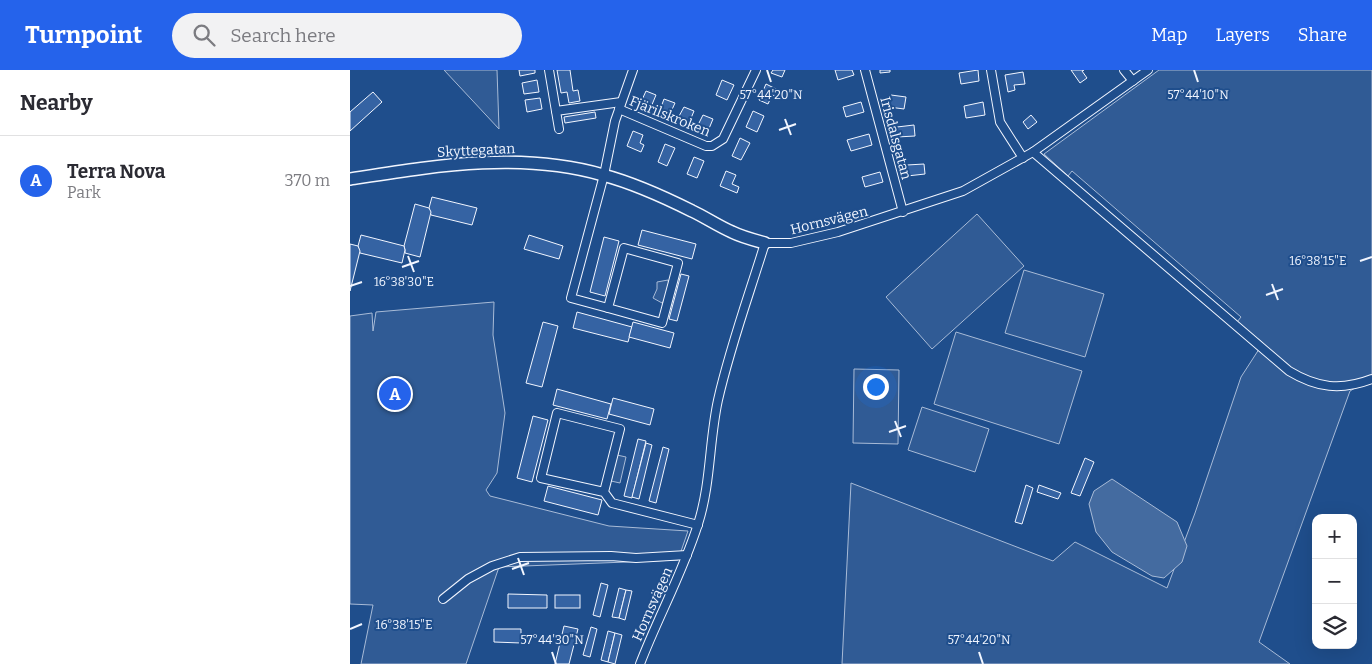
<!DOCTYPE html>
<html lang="en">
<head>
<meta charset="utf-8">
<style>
  body { margin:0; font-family:Bitter,serif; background:#f2f2f3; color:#2b2b33 }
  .controls { position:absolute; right:15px; bottom:15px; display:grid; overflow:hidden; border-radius:10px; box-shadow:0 5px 20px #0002 }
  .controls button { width:45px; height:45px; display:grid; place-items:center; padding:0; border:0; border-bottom:1px solid #e1e1e2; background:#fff; color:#2b2b33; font:25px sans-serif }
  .you { position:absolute; left:525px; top:316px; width:18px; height:18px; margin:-12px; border:4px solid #fff; border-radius:50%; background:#1a73e8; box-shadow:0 0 0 8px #1a73e833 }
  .badge { display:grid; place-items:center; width:32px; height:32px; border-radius:50%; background:#2563eb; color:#fff; font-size:16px; font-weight:700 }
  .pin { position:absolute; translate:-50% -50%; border:2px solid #fff; box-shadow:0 1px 5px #0006 }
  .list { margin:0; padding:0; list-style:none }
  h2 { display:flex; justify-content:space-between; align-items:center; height:65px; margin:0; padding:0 20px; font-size:21px }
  h2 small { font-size:16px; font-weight:400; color:#7c7c81 }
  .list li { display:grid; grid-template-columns:32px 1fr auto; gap:15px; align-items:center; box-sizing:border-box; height:90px; padding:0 20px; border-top:1px solid #e1e1e2 }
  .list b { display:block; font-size:19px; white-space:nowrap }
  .list p { margin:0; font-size:16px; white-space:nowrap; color:#7c7c81 }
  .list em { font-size:16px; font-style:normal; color:#7c7c81 }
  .icon { flex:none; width:28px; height:28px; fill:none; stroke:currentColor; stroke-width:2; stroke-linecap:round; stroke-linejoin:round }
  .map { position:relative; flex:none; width:1022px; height:594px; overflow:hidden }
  header { display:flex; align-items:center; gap:30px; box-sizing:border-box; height:70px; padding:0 25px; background:#2563eb; color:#fff }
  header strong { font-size:24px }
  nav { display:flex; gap:28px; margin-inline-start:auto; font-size:18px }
  .search { width:350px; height:45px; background:#f2f2f3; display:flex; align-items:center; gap:12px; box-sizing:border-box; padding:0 18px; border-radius:28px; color:#7c7c81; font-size:19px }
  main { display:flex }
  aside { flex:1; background:#fff }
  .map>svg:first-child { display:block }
</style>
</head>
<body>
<header>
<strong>Turnpoint</strong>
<div class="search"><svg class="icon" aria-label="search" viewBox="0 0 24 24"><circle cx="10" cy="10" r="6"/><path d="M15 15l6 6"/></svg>Search here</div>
<nav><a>Map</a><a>Layers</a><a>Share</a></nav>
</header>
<main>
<aside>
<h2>Nearby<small></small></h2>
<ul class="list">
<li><span class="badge">A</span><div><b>Terra Nova</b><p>Park</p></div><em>370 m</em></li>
</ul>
</aside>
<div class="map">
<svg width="1022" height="594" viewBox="0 0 1022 594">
  <rect width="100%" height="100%" fill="#1f4e8c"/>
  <g fill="#305b95" stroke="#a8bbd7">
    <polygon points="94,0 147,0 149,59"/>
    <polygon points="809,0 1022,0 1022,308 1000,321 909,572 940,594 492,594 501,413 703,491 725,472 817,518 845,443 891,307 913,273 887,252 891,247 722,101 718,106 694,84"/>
    <polygon points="627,144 674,196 582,279 536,227"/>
    <polygon points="674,200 754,224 735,287 655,263"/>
    <path d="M318,210C320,217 317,228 312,233L303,228L307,219V212Z"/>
    <polygon points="144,232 143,265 155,343 147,403 136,420 140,426 259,456 338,461 328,490 149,497 116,594 11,594 23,535 0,534 0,246 22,243 23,261 26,242"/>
    <polygon points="606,262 732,301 709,374 584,334"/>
    <polygon points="504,299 549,300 548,374 503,373"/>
    <polygon points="572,337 639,359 625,402 558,380"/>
    <polygon points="267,385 276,387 270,413 261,411"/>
  </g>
  <polygon fill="#446ba0" stroke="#a8bbd7" points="762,409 827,452 837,476 832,492 814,508 802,506 762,482 746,462 739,434 744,421"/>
  <g fill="#3563a3" stroke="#f2f6ff">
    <polygon points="169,0 185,0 185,3 170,6"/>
    <polygon points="207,0 220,0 223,21 228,20 230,31 219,33 217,22 211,23"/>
    <polygon points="423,0 435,0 432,7 421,3"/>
    <polygon points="485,0 502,0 504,5 488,10"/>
    <polygon points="530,0 540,0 540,2 530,3"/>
    <polygon points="628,0 629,11 611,14 609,3"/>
    <polygon points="721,0 734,0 732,1 737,8 730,13"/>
    <polygon points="673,2 675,14 664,15 665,20 658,22 655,5"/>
    <polygon points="187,10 189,22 174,24 172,13"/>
    <polygon points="372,10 384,15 377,30 366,25"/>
    <polygon points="416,14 430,21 427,27 422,25 418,34 409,30"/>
    <polygon points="296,21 306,25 301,37 291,32"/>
    <polygon points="23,22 32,32 0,61 0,42"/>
    <polygon points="541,25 556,27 554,39 539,37"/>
    <polygon points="190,28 192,39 177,42 175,30"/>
    <polygon points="314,29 325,33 320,44 310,40"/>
    <polygon points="511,32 514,42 496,47 493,37"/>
    <polygon points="633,32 635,45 616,48 614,36"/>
    <polygon points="334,37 344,41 339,53 328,48"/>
    <polygon points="403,41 414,46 407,62 396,57"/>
    <polygon points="245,42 246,48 215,53 214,47"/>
    <polygon points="353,45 363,49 358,61 347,57"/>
    <polygon points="681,45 687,52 678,59 673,52"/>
    <polygon points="564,55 565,66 547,67 547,57"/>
    <polygon points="283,61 293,65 290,73 294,75 291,82 277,76"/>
    <polygon points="519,64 522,75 501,81 497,70"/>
    <polygon points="390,68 400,73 391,90 382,86"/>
    <polygon points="315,74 325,78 317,96 308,92"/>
    <polygon points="344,87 354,91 347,108 337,104"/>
    <polygon points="574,94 575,104 557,106 557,95"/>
    <polygon points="376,101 386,105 382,114 389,117 387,123 370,116"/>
    <polygon points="530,102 533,112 515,117 512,107"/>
    <polygon points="82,127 127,138 122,155 81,145 79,138"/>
    <polygon points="65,134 79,138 81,142 70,187 55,183 55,180 54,176"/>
    <polygon points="292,160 346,174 342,189 288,175"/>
    <polygon points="11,165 54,176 55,180 52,193 10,183 8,176"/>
    <polygon points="179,165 213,176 209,189 174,179"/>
    <polygon points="254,167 269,171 255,226 240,222"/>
    <polygon points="0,174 8,176 10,181 0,221"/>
    <polygon points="331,204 339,206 327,251 319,249"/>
    <polygon points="227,242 282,257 278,272 223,258"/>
    <polygon points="193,252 208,256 192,317 176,313"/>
    <polygon points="283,252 324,263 320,278 279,267"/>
    <polygon points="207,319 261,334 257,349 203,335"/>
    <polygon points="263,328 304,339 300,355 259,344"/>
    <polygon points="183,346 198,350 182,412 167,408"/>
    <polygon points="288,369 296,371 282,428 274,426"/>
    <polygon points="296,373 302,375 289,429 282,427"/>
    <polygon points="313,377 319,379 306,433 299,431"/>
    <polygon points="735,388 744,392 730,426 721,423"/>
    <polygon points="676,415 683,418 672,454 665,452"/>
    <polygon points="689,415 711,423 708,429 687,422"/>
    <polygon points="198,416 252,430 248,445 194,431"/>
    <polygon points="251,513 258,515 250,547 243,545"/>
    <polygon points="269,518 276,520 269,548 262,547"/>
    <polygon points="276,520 282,521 275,550 269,548"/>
    <polygon points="158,524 197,525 197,538 158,538"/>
    <rect x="205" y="525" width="25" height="13"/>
    <polygon points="214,556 228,559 219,594 205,594"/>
    <polygon points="241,557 247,559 240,587 233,585"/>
    <polygon points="144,559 171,559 171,573 144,572"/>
    <polygon points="258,561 265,563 258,592 251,590"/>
    <polygon points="265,563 272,565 265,594 258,592"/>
  </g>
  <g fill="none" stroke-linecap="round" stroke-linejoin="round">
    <g stroke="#f2f6ff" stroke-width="10">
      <g id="street">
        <polyline points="199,0 209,59"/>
        <polyline points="515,0 553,142"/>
        <polyline points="641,0 650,52 673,88"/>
        <polyline points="774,0 783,11"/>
        <polyline points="269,39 356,76 362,76 373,69 406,0"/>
        <polyline points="206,41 271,32"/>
        <path d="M683,82L939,301C967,318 991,321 1022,309"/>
        <polygon points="274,178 328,193 312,253 258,238"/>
        <polyline points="258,238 221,228 254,105 265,51 283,0"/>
        <polyline points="254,422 191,408 207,343 270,359 254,422 262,433 348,455"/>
        <polyline points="93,529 118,509 142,496 170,487 261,486 286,488 337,485"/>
        <path d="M290,594C308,547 333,502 348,454C361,414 359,371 368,330C380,277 399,225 415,173H441L488,162L613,121L683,82L798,0"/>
      </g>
    </g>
    <g stroke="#f2f6ff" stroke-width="14">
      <path id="secondary" d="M0,109C84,96 170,81 253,105C283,113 314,127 342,141C355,147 368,156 382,162C392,167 404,170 415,173"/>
    </g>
    <use href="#street" stroke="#1f4e8c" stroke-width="8"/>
    <use href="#secondary" stroke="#1f4e8c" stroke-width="11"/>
  </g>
  <path fill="none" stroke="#f2f6ff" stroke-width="2" d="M417,0L421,12M844,0L848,12M435,49L441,65M429,60L446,54M58,186L64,202M1010,191L1022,187M52,197L69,191M922,214L928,230M0,216L12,212M916,225L933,219M545,351L551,367M539,362L556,356M168,488L174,505M162,499L179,493M0,559L12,554M202,582L206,594M629,582L633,594"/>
  <g text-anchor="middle" stroke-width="4" stroke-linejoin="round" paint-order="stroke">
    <g font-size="14" fill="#f2f6ff" stroke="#1f4e8c">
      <text transform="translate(320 46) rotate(22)" y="5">Fjärilskroken</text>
      <text transform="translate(546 68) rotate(75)" y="5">Irisdalsgatan</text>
      <text transform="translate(126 80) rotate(-3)" y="5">Skyttegatan</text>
      <text transform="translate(479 150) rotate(-14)" y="5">Hornsvägen</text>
      <text transform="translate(302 534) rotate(-66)" y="5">Hornsvägen</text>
    </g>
  </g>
  <g font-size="12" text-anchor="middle" fill="#f2f6ff" stroke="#1f4e8c" stroke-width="4" stroke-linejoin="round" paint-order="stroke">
    <text x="421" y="29">57°44'20"N</text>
    <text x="848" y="29">57°44'10"N</text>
    <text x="968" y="195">16°38'15"E</text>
    <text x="54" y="216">16°38'30"E</text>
    <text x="54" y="559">16°38'15"E</text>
    <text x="202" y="574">57°44'30"N</text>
    <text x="629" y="574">57°44'20"N</text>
  </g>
</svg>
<div class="controls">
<button>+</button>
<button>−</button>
<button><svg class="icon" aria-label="layers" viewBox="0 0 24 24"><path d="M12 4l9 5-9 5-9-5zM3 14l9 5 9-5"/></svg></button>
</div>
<div class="you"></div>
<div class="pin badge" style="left:45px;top:324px">A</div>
</div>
</main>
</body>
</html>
